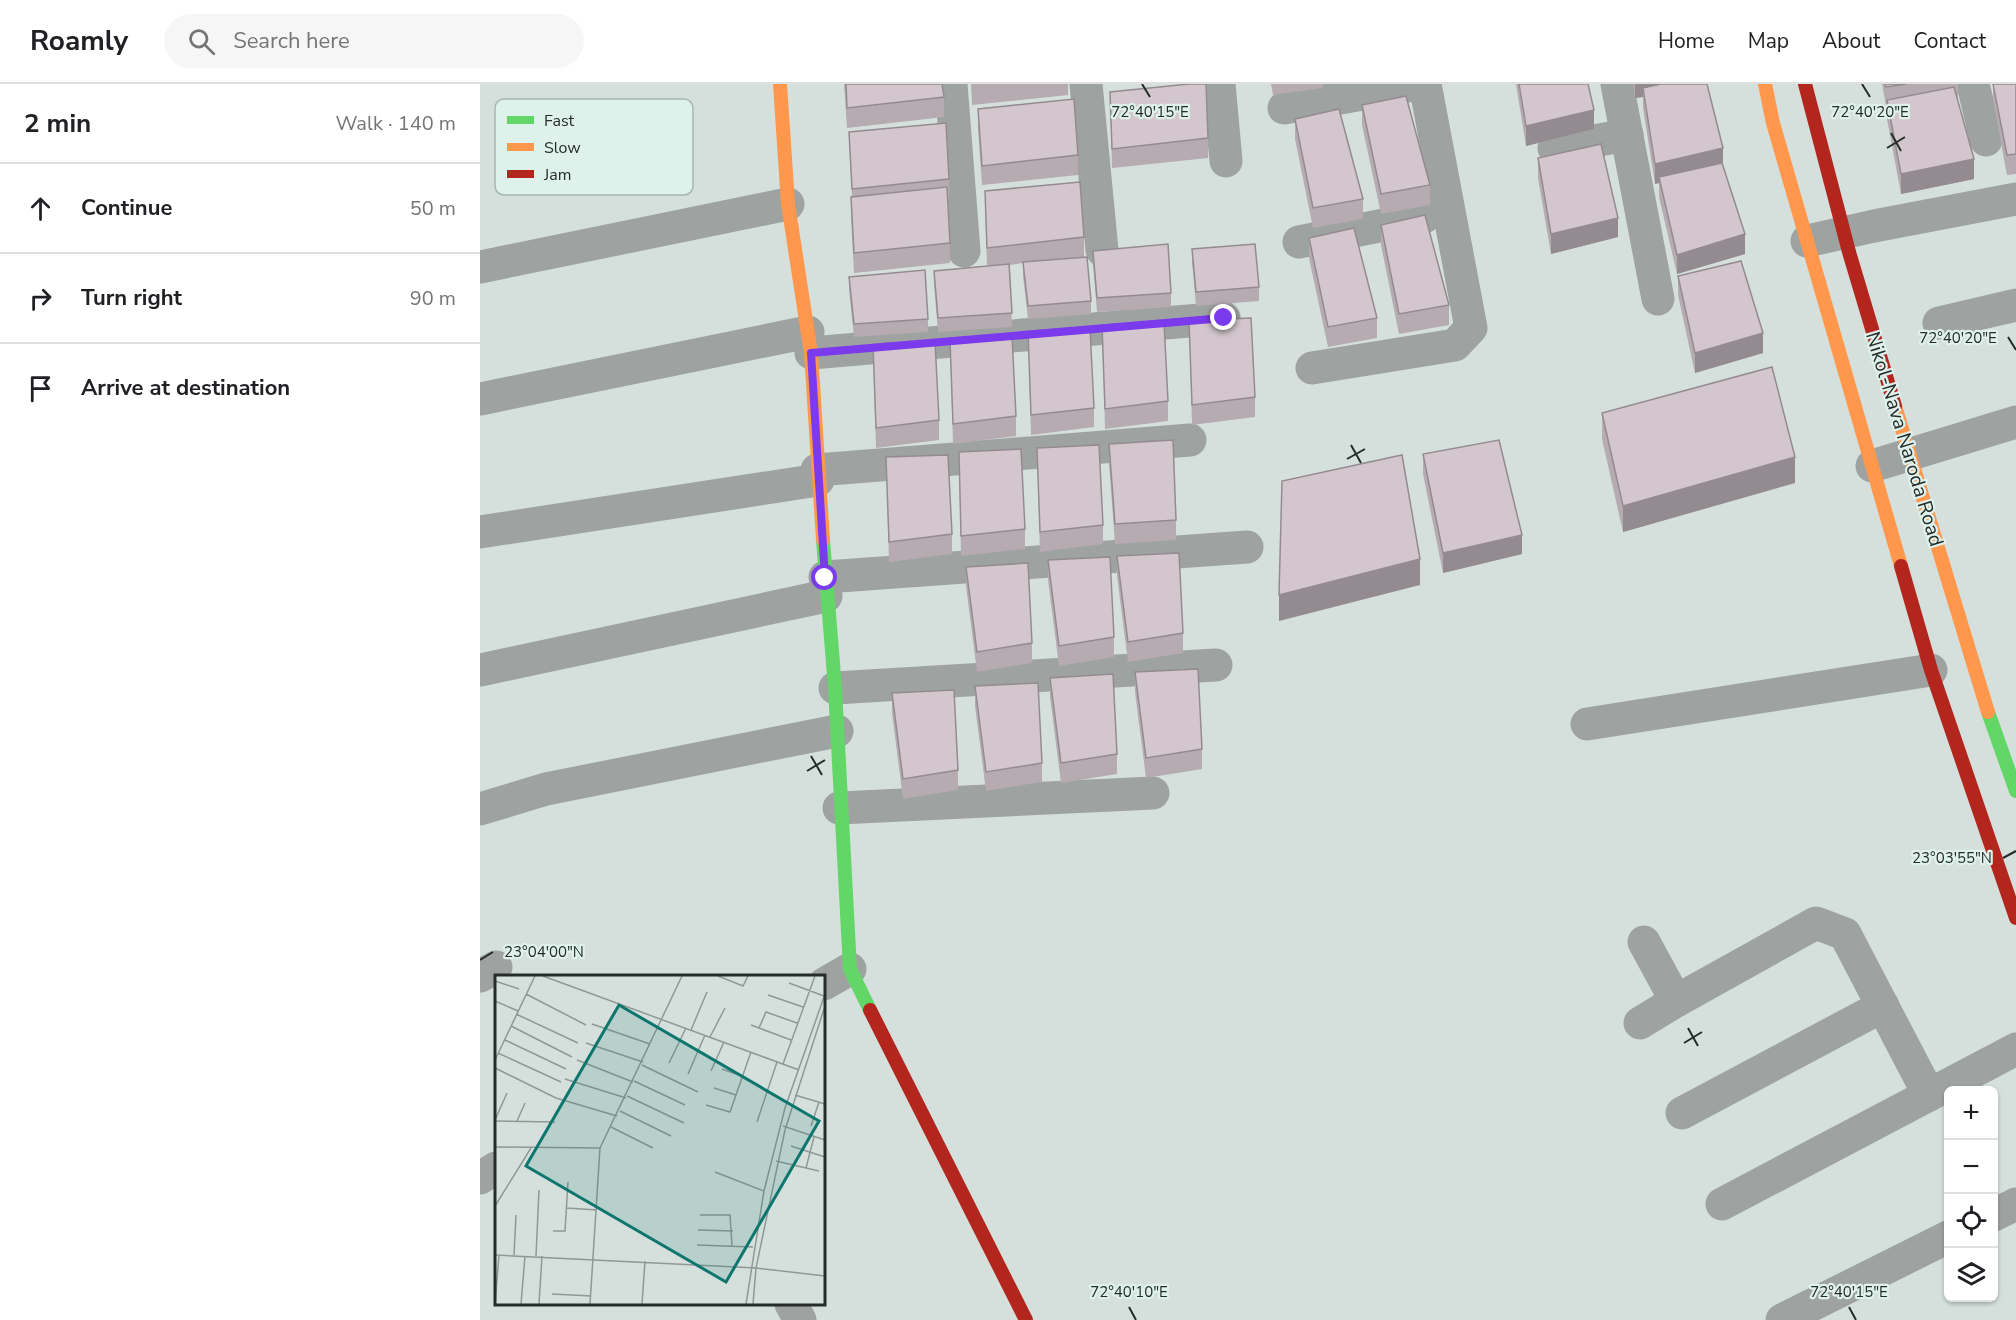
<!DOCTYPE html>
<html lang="en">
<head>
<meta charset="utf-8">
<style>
  body { margin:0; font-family:"Nunito Sans",sans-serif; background:#f6f6f6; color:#202124 }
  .controls { position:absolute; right:18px; bottom:18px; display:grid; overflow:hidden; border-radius:9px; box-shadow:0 2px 4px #0004 }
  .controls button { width:54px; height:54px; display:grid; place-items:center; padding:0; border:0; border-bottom:2px solid #e0e0e0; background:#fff; color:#202124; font:30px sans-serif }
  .stop { position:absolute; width:18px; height:18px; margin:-14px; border:4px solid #7c3aed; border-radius:50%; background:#fff }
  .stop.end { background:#7c3aed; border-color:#fff; box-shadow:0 2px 6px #0008 }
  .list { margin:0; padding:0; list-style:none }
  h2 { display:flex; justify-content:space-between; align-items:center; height:78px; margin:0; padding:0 24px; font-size:26px }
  h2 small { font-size:20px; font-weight:400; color:#757577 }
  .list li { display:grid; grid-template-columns:39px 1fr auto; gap:18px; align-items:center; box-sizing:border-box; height:90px; padding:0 24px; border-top:2px solid #e0e0e0 }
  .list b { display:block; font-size:22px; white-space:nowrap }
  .list em { font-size:20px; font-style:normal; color:#757577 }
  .icon { flex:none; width:33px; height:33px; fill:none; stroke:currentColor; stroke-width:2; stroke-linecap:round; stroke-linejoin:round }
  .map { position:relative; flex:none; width:1536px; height:1236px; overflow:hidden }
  header { display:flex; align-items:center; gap:36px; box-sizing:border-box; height:84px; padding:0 30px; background:#fff; border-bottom:2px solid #e0e0e0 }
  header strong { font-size:28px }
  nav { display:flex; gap:33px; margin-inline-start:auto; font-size:21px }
  .search { width:420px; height:54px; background:#f6f6f6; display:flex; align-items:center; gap:15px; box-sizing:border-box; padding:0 21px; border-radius:33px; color:#757577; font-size:22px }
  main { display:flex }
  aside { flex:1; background:#fff }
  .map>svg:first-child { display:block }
</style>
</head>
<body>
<header>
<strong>Roamly</strong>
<div class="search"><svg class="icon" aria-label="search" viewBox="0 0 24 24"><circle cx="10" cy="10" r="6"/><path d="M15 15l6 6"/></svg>Search here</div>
<nav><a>Home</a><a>Map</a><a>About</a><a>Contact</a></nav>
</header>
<main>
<aside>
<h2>2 min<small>Walk · 140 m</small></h2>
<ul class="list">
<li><svg class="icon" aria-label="ahead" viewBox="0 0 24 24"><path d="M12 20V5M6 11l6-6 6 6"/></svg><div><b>Continue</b></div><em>50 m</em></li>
<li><svg class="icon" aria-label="right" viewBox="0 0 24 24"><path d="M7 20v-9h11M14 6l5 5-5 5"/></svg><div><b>Turn right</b></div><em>90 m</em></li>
<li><svg class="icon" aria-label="arrive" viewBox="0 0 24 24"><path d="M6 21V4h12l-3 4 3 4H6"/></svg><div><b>Arrive at destination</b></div></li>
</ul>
</aside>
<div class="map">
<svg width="1536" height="1236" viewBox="0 0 1536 1236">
  <rect width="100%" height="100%" fill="#d5e0dd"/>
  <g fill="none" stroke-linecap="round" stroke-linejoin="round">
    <g stroke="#9ea2a1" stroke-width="33">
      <polyline points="471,0 484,167"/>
      <polyline points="606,0 622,166"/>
      <polyline points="739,0 746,77"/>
      <polyline points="1137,0 1178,215"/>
      <polyline points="1493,0 1506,56"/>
      <polyline points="804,24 939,0"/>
      <polyline points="1074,64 1147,51"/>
      <polyline points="1327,157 1394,142 1536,115"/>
      <polyline points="819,158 944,133"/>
      <polyline points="0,183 308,120"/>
      <polyline points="1459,239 1536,221"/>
      <polyline points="331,269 744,234"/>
      <polyline points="832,284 975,261 991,244 945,0"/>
      <polyline points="0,315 328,248"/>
      <polyline points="1392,382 1536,338"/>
      <polyline points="337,386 710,356"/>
      <polyline points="0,448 338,396"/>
      <polyline points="345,493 767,463"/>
      <polyline points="0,586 346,512"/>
      <polyline points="355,604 736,581"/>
      <polyline points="1107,640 1451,586"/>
      <polyline points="359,724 673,709"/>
      <polyline points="0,725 66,705 357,647"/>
      <polyline points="1164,858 1196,917"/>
      <polyline points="0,892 16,883"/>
      <polyline points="344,900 370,885"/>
      <polyline points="1160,939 1196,917 1336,839 1365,850 1449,1011"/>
      <polyline points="1202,1029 1403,922"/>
      <polyline points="0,1094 16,1084"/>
      <polyline points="1242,1120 1536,965"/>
      <polyline points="1514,1131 1536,1120"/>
      <polyline points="311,1220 320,1236"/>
      <polyline points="1302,1236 1468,1153"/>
    </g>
    <g stroke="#63d668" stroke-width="14">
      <polyline points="343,456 355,604 370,885 390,926"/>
      <polyline points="1508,628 1536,707"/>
    </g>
    <g stroke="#ff974d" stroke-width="14">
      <polyline points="300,0 308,120 331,269 343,456"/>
      <polyline points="1285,0 1293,39 1421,482"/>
      <polyline points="1415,322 1508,628"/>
    </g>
    <g stroke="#b3261e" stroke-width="14">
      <polyline points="1325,0 1369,168 1415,322"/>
      <polyline points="1421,482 1451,586 1536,834"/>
      <polyline points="390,926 546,1236"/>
    </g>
  </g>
  <g fill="#b5abb0">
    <polygon points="364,0 462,0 464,13 464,33 367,44"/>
    <polygon points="491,0 588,0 588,11 492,21"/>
    <polygon points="791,0 842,0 842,4 793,11"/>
    <polygon points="1036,0 1108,0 1114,45 1046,62"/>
    <polygon points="1153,0 1227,0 1243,83 1265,170 1197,190 1179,113 1179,99 1175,100 1163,24 1163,13 1155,14"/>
    <polygon points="1402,0 1478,0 1478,13 1477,13 1494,95 1421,110 1407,35 1407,22 1406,22"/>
    <polygon points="1513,0 1536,0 1536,90 1527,91 1513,16"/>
    <polygon points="630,8 728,54 728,74 632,84"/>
    <polygon points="882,21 950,101 950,121 901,130 882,41"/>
    <polygon points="498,25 598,71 598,91 502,101 498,45"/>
    <polygon points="815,35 883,115 883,135 833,144 815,55"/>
    <polygon points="369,48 469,95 469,115 468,115 470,159 470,179 374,189 371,132 371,113 372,112"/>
    <polygon points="1058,74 1138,153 1071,170 1058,94"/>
    <polygon points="505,107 604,153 604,173 611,217 611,230 548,235 543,192 543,179 530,181 532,243 458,248 454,200 454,187 507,182"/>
    <polygon points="901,141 969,221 969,241 919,250 901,161"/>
    <polygon points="829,154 897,234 897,254 848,263 829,174"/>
    <polygon points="712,165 779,203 779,217 716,222 712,178"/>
    <polygon points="613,167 691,209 691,223 617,228 613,181"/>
    <polygon points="1198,192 1283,269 1215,289 1198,211"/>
    <polygon points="369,193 448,235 448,248 374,253 369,206"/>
    <polygon points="709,237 775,313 775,333 712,341"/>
    <polygon points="622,241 688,317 688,337 625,345"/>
    <polygon points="548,247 614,324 614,343 551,351"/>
    <polygon points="470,256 536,332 536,352 473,360"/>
    <polygon points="393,260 459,336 459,356 396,364"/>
    <polygon points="1122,329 1315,399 1143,448 1122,355"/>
    <polygon points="629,360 696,436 696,456 635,460 629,380"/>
    <polygon points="557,364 623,441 623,460 560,468"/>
    <polygon points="479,368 545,445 545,465 481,472"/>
    <polygon points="943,370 1042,470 963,489 943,390"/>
    <polygon points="406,373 472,450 472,470 409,478"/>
    <polygon points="637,472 703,549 703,569 648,578 637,492"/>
    <polygon points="568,476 634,553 634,573 579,582 568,496"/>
    <polygon points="486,483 552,559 552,579 497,588 486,502"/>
    <polygon points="655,588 722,665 722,685 666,694 655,608"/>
    <polygon points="570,594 637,670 637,690 581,699 570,613"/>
    <polygon points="495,602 562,679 562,698 506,707 495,622"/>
    <polygon points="412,609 478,686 478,706 423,715 412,629"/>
  </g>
  <g fill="#948b90">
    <polygon points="1155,0 1215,0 1163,4 1163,13 1155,14"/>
    <polygon points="1114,26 1114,45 1046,62 1046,42"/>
    <polygon points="1243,64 1243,83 1179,93 1179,99 1175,100 1175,80"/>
    <polygon points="1494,75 1494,95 1421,110 1421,90"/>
    <polygon points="1138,134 1138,153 1071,170 1071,150"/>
    <polygon points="1265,150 1265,170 1197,190 1197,171"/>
    <polygon points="1283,249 1283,269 1215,289 1215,269"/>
    <polygon points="1315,373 1315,399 1143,448 1143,422"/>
    <polygon points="1042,451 1042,470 963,489 963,469"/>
    <polygon points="940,475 940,501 799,537 799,511"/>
  </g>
  <g fill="#d3c7cd" stroke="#948b90" stroke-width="1.5">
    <polygon points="366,0 462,0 464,13 367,24"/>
    <polygon points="709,0 726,0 728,54 632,65 630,8"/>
    <polygon points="1039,0 1108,0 1114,26 1046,42"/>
    <polygon points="1181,0 1227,0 1243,64 1175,80 1163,4"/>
    <polygon points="1405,0 1426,0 1406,3"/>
    <polygon points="1513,0 1536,0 1536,70 1527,71"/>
    <polygon points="1474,3 1494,75 1421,90 1407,16"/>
    <polygon points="926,12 950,101 901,110 882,21"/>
    <polygon points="594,15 598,71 502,82 498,25"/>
    <polygon points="859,25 883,115 833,124 815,35"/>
    <polygon points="466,39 469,95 372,105 369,48"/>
    <polygon points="1121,60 1138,134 1071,150 1058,74"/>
    <polygon points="1242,79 1265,150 1197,171 1179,93"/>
    <polygon points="600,98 604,153 507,164 505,107"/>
    <polygon points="467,103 470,159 374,169 371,113"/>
    <polygon points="945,131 969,221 919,230 901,141"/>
    <polygon points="874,144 897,234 848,243 829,154"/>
    <polygon points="688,160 691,209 617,214 613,167"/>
    <polygon points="775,160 779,203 716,208 712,165"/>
    <polygon points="607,173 611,217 548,222 543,178"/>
    <polygon points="1261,177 1283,249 1215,269 1198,192"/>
    <polygon points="529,180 532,229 458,234 454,187"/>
    <polygon points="445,186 448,235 374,240 369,193"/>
    <polygon points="771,234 775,313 712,321 709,237"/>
    <polygon points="684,238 688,317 625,325 622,241"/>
    <polygon points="610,244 614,324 551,331 548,247"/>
    <polygon points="532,253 536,332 473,340 470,256"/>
    <polygon points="455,257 459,336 396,344 393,260"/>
    <polygon points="1292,283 1315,373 1143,422 1122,329"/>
    <polygon points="693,356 696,436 635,440 629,360"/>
    <polygon points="1019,356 1042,451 963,469 943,370"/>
    <polygon points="619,361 623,441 560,448 557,364"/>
    <polygon points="541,365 545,445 481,452 479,368"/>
    <polygon points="468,371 472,450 409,458 406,373"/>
    <polygon points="922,371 940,475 799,511 802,397"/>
    <polygon points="699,469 703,549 648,558 637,472"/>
    <polygon points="630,473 634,553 579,562 568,476"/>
    <polygon points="548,479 552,559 497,568 486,483"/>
    <polygon points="718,585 722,665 666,674 655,588"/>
    <polygon points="633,590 637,670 581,679 570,594"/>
    <polygon points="558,599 562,679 506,688 495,602"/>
    <polygon points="474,606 478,686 423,695 412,609"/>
  </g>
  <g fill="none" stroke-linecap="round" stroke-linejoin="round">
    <polyline stroke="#7c3aed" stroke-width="8" points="345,494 331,269 744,234"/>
  </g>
  <path fill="none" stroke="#252c2a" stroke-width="2" d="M662,0L670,13M1382,0L1390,13M1411,49L1421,67M1407,64L1425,53M1528,253L1536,266M871,361L881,379M867,375L885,365M331,672L342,691M327,687L345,676M1523,774L1536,767M0,876L13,868M1208,944L1218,962M1204,959L1222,948M649,1223L656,1236M1369,1223L1376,1236"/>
  <g text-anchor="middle" stroke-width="4.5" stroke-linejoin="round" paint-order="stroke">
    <g font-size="20" fill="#252c2a" stroke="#def1eb">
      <text transform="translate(1425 355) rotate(73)" y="7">Nikol-Nava Naroda Road</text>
    </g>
  </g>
  <g transform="translate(15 891)">
    <rect width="330" height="330" fill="#d5e0dd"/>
    <path fill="none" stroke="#8f9895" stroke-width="1.5" d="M48,1L304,95M223,1L248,11L253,1M0,6L24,14M294,8L329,21M31,19L91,50M273,20L308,32M0,26L23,36M21,39L83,68M97,49L155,69M256,50L296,65M16,51L77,82M264,53L271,37L302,48M196,55L212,17M215,62L230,33M10,65L71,94M91,68L148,87M3,78L66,107M0,85L40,1M82,85L138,107M174,88L191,53M288,89L320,1M147,90L203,117M0,93L61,123L122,141M227,94L247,101M216,96L229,67M193,99L210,60M70,104L131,123M139,106L190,130M219,113L241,120M300,120L330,129M132,121L189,148M211,130L235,137L256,77M125,136L176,161M0,145L12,118M0,146L60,147M22,146L30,128M262,147L282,87M288,151L330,165M316,151L324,127M116,152L158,173M296,171L330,182M0,172L105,173M281,186L324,196M311,193L319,162M220,197L269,216M0,231L36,173M72,233L102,235M205,240H235L237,271M203,255L238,256M58,256H70L73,207M202,270L258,272M0,280L261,293L330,301M19,280L21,240M41,281L44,215M57,319L96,321M0,329L4,280M26,329L30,281M44,329L47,281M95,329L105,173L187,1M147,329L150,286M251,329L269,216L290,133L330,19M258,329L261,293L290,155L329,34"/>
    <path fill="#0f766e" fill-opacity="0.15" stroke="#0f766e" stroke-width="3" d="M124,30L324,146L231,307L31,191Z"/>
    <rect width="330" height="330" fill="none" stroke="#252c2a" stroke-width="3"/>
  </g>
  <rect x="15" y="15" width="198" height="96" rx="9" fill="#def1eb" stroke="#a6b6b1" stroke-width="1.5"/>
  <rect x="27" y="32" width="27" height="8" fill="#63d668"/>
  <rect x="27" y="59" width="27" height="8" fill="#ff974d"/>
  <rect x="27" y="86" width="27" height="8" fill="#b3261e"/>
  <g font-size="16" fill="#252c2a">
    <text x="64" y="42">Fast</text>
    <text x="64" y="69">Slow</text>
    <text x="64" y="96">Jam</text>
  </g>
  <g font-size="15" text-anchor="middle" fill="#252c2a" stroke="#def1eb" stroke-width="4.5" stroke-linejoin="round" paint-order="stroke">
    <text x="670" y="33">72°40'15"E</text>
    <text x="1390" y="33">72°40'20"E</text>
    <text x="1478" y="259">72°40'20"E</text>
    <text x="1472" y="779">23°03'55"N</text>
    <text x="64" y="873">23°04'00"N</text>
    <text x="649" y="1213">72°40'10"E</text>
    <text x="1369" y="1213">72°40'15"E</text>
  </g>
</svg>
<div class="controls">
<button>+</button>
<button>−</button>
<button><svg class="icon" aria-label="locate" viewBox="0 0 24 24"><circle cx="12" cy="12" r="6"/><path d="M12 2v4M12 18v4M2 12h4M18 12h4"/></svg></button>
<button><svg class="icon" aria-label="layers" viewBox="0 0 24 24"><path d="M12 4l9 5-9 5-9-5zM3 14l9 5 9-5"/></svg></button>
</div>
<div class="stop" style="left:345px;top:494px"></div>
<div class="stop end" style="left:744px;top:234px"></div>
</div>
</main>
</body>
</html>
